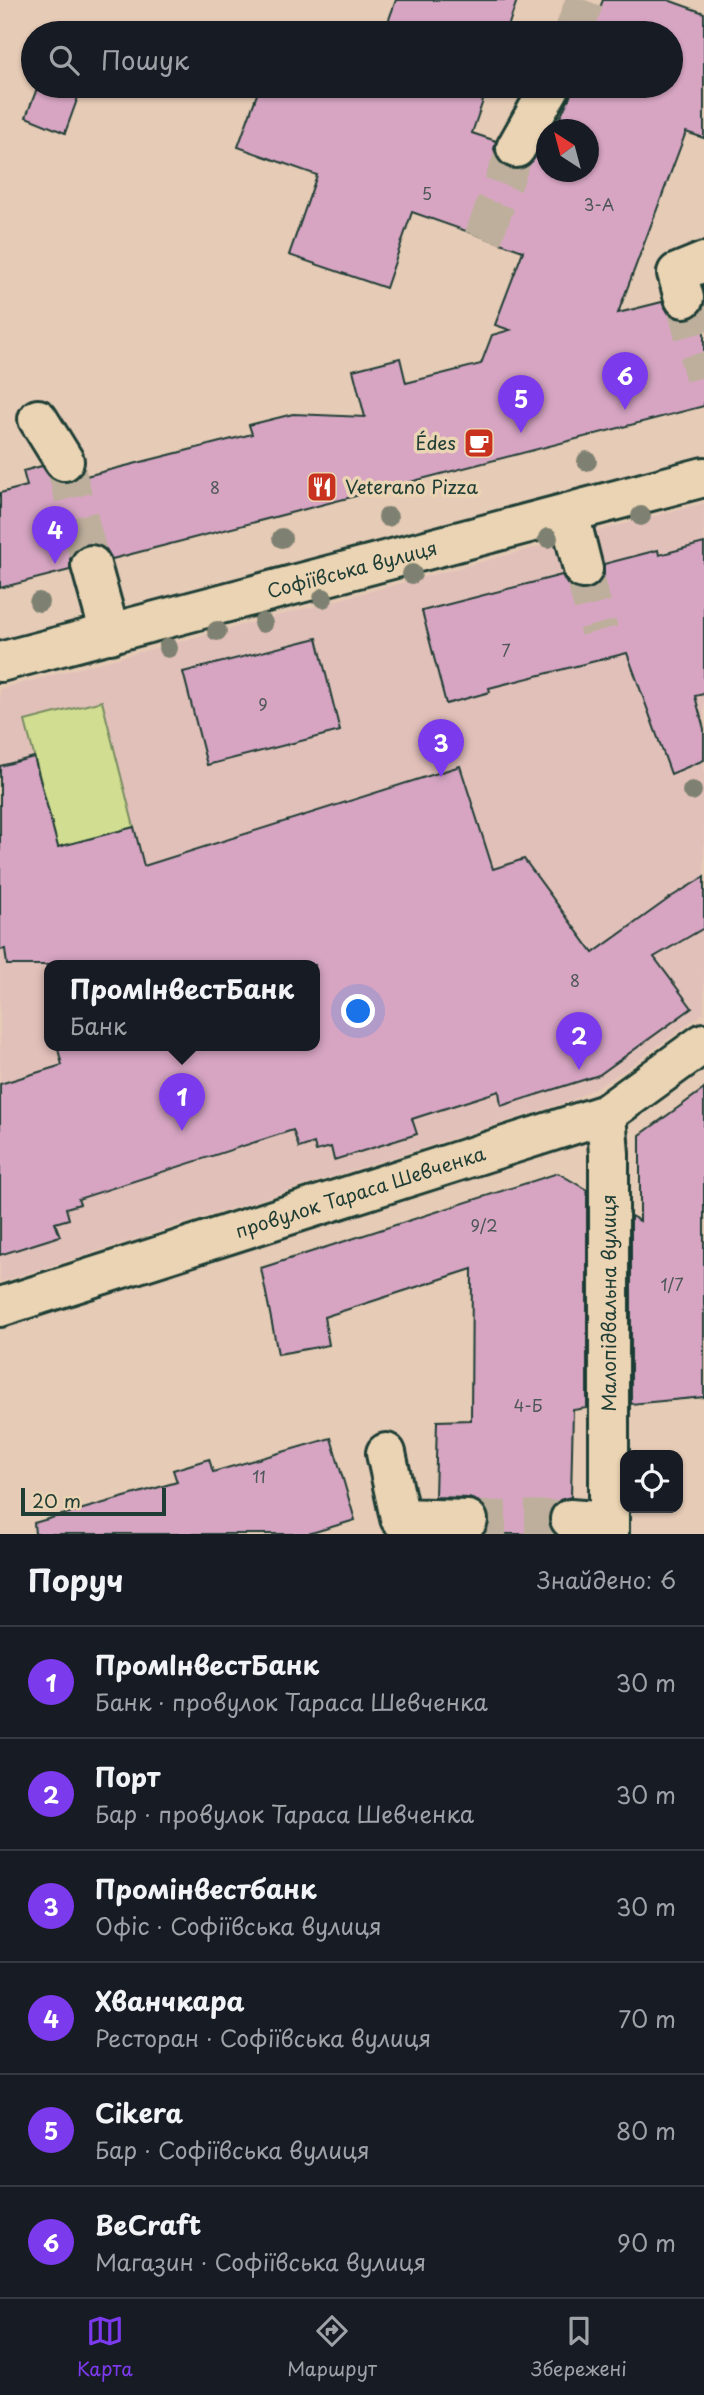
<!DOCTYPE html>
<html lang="uk">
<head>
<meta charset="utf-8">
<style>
  body { margin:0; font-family:"Playpen Sans",sans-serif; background:#242831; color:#f1f3f6 }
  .controls { position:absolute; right:21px; bottom:21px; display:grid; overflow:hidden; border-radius:14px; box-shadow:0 2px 5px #0004 }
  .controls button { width:63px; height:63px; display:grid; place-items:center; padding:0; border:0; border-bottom:2px solid #363941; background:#171b24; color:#f1f3f6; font:35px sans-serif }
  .compass { position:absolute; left:536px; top:119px; width:63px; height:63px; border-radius:50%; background:#171b24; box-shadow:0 2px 5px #0004; rotate:324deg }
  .scale { position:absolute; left:21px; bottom:18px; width:145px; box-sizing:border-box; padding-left:7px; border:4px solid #1f3d34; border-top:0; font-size:19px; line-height:24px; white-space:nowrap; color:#1f3d34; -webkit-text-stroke:5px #ead4b3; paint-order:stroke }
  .you { position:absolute; left:359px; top:1012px; width:24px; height:24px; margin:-18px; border:5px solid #fff; border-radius:50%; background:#1a73e8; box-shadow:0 0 0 10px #1a73e833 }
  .badge { display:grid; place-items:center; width:46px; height:46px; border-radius:50%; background:#7c3aed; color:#fff; font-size:23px; font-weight:700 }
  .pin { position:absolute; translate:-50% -58px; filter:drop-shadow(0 2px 4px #0008) }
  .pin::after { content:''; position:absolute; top:37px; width:24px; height:21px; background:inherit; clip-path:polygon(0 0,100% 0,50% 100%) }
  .popup { position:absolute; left:44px; top:960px; width:276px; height:91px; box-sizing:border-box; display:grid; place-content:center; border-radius:14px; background:#171b24; filter:drop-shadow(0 2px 5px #0005); font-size:23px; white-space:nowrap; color:#9ea1a6 }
  .popup b { font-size:26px; color:#f1f3f6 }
  .popup::after { content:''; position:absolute; left:50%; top:100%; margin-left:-14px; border:14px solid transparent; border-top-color:#171b24 }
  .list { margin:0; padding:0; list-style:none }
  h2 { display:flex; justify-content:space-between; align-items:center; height:91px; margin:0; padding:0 28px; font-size:30px }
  h2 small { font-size:23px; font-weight:400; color:#9ea1a6 }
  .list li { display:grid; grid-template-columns:46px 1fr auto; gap:21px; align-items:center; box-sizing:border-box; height:112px; padding:0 28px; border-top:2px solid #363941 }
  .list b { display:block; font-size:26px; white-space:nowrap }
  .list p { margin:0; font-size:23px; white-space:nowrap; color:#9ea1a6 }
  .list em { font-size:23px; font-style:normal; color:#9ea1a6 }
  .icon { flex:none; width:38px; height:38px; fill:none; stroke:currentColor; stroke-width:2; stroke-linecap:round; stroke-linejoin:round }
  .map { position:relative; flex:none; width:704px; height:1534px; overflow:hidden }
  .search { position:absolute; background:#171b24; box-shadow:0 2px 5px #0004; left:21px; right:21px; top:21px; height:77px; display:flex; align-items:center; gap:18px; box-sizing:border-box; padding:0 24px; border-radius:38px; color:#9ea1a6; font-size:26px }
  .sheet { height:763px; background:#171b24 }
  nav { display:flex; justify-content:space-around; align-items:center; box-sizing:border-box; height:98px; border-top:2px solid #363941; background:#171b24; font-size:19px; color:#9ea1a6 }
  nav a { display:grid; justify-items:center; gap:4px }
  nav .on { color:#7c3aed }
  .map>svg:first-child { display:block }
</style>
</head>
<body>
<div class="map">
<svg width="704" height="1534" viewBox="0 0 704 1534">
  <rect width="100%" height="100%" fill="#e6cbb6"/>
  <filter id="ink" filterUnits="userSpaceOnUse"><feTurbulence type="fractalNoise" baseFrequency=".0143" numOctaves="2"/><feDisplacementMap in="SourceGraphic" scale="14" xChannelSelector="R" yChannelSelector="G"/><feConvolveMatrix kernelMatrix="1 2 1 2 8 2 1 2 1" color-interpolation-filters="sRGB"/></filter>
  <g filter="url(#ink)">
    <path fill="#e2c0ba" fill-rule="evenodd" d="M704,503V1013L621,1073L571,1101L0,1282V689ZM49,965H315V1045H49Z"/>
    <polygon fill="#d1dd90" stroke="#788d62" stroke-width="2" points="102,701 134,827 58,847 25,721"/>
    <g fill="#d7a5c2" stroke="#1f3d34" stroke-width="2">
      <polygon points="396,0 517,0 506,33 384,33"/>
      <polygon points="603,0 668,0 704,13 704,138 686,132 618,313 662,302 669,314 678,319 689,319 699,314 704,306 704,406 112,559 106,549 96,544 86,544 75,550 70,559 70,570 0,588 0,493 27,486 23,471 42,466 53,480 65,483 75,480 81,474 82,477 252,434 249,425 293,414 365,417 353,370 400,358 406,383 481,364 492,335 510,330 495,325 523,251 412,212 386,288 289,255 317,175 238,147 260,86 488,86 472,133 496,141 494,149 497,158 505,167 516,170 526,167 537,155 543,157 547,148 547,172 589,172 589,130 554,130 570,97 573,86 671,86 671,33 590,33"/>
      <polygon points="38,86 82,86 65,133 26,117"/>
      <polygon points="704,543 704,694 695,696 704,729 704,760 671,774 627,653 489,688 490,692 446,704 422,611 562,575 567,584 576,590 589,590 599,584 604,576 604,564 658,550 659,555"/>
      <polygon points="317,638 340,731 207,765 183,672"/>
      <polygon points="34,757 58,847 134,827 144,866 460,766 493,869 524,859 593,953 671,897 704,877 704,928 654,957 692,1008 599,1075 501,1106 499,1091 412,1119 417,1134 334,1160 331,1147 316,1151 314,1143 299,1148 293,1130 78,1199 80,1204 66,1208 69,1219 55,1223 60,1236 0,1255 0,1084 62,1065 57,1045 315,1045 315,965 7,965 5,949 0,950 0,766"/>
      <polygon points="704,1089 704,1397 631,1404 631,1216 640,1221 640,1135"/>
      <polygon points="558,1173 587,1190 587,1408 573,1410 571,1497 560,1500 552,1507 548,1518 550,1528 555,1534 484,1534 490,1520 487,1509 480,1502 469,1498 435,1497 437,1421 471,1420 472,1269 324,1317 329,1345 278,1354 261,1268"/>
      <polygon points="331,1438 355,1520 308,1534 35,1534 34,1523 177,1482 173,1470 209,1459 213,1472"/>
    </g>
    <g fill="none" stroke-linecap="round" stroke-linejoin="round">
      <g stroke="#beaf9c" stroke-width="38" stroke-dasharray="38 19" stroke-linecap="butt">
        <polyline points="573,33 585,0"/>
        <polyline points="483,238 516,148"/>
        <polyline points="684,298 704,377"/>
        <polyline points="64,461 91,565"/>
        <polyline points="583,569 599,631"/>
        <polyline points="468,1520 570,1519"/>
      </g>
      <g stroke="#1f3d34" stroke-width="44">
        <g id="minor">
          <polyline points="516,148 551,86"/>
          <polyline points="684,298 677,273 704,262"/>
          <polyline points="38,419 64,461"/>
          <polyline points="569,513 583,569"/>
          <polyline points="91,565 110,634"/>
          <path id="s1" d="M0,662L704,477"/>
          <polyline points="606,1114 609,1154 609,1534"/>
          <path id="s2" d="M0,1307L606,1114L704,1043"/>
          <polyline points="386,1453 400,1518 468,1520"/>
          <polyline points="570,1519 609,1522"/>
        </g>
      </g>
      <use href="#minor" stroke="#ead4b3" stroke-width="38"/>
    </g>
    <g fill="#7e8171">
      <circle cx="587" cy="461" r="10"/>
      <circle cx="641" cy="516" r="10"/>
      <circle cx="388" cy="517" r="10"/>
      <circle cx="282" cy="538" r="10"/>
      <circle cx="548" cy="538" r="10"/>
      <circle cx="412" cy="574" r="10"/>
      <circle cx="323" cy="598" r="10"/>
      <circle cx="39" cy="602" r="10"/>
      <circle cx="263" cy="623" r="10"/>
      <circle cx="217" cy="631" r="10"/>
      <circle cx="168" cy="648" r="10"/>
      <circle cx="692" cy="791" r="10"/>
    </g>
  </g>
  <defs>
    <g id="cafe-square" transform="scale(1.575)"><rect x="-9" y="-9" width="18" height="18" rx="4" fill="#c8321e" stroke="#ead4b3"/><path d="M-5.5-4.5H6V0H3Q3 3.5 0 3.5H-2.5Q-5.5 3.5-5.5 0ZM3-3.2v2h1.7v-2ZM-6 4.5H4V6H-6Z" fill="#fff"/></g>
    <g id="restaurant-square" transform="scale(1.575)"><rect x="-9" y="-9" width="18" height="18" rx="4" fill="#c8321e" stroke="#ead4b3"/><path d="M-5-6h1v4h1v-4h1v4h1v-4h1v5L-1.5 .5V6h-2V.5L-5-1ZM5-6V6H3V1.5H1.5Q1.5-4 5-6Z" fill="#fff"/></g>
  </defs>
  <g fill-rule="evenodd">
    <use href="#cafe-square" x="479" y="443"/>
    <use href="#restaurant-square" x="322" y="487"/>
  </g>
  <g text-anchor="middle" stroke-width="7" stroke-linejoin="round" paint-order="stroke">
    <g font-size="16" fill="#4d5758">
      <text x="427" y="200">5</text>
      <text x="599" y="211">3-А</text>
      <text x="215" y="494">8</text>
      <text x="506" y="657">7</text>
      <text x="263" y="711">9</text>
      <text x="575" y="987">8</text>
      <text x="484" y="1232">9/2</text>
      <text x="672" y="1291">1/7</text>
      <text x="528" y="1412">4-Б</text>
      <text x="259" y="1483">11</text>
    </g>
    <g font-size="19" fill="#1f3d34" stroke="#ead4b3" text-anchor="end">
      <text x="456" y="450">Édes</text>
      <text x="345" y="494" text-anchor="start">Veterano Pizza</text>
    </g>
    <g font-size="19" fill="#1f3d34" stroke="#ead4b3">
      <text dy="7" stroke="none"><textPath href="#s1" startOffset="364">Софіївська вулиця</textPath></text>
      <text dy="7" stroke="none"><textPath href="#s2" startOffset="378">провулок Тараса Шевченка</textPath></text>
      <text transform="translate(609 1303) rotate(-90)" y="7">Малопідвальна вулиця</text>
    </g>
  </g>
</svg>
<div class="controls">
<button><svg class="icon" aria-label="locate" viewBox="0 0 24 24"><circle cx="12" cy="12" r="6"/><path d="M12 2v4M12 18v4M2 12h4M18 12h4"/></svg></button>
</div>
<svg class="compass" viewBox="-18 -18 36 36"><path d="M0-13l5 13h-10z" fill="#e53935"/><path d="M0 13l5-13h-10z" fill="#9ea1a6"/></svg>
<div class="scale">20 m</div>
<div class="you"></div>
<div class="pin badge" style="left:182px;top:1131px">1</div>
<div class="popup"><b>ПромІнвестБанк</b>Банк</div>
<div class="pin badge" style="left:579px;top:1070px">2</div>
<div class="pin badge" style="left:441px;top:777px">3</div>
<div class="pin badge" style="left:55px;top:564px">4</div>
<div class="pin badge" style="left:521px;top:433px">5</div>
<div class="pin badge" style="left:625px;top:410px">6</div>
<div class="search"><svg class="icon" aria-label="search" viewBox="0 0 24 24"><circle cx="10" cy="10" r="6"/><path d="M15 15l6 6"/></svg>Пошук</div>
</div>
<section class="sheet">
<h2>Поруч<small>Знайдено: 6</small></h2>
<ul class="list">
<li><span class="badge">1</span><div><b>ПромІнвестБанк</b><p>Банк · провулок Тараса Шевченка</p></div><em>30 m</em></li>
<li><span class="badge">2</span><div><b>Порт</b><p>Бар · провулок Тараса Шевченка</p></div><em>30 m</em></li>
<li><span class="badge">3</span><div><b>Промінвестбанк</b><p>Офіс · Софіївська вулиця</p></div><em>30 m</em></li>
<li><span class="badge">4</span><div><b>Хванчкара</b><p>Ресторан · Софіївська вулиця</p></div><em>70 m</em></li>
<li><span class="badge">5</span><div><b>Cikera</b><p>Бар · Софіївська вулиця</p></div><em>80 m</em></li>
<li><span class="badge">6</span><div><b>BeCraft</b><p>Магазин · Софіївська вулиця</p></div><em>90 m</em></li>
</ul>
</section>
<nav>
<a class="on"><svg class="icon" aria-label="map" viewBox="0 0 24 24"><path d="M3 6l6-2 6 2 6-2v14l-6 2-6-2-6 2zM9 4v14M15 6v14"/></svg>Карта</a>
<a><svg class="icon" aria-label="directions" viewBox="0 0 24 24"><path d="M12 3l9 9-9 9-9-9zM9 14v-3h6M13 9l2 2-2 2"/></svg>Маршрут</a>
<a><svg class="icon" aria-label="saved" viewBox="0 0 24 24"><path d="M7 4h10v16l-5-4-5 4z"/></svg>Збережені</a>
</nav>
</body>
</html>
